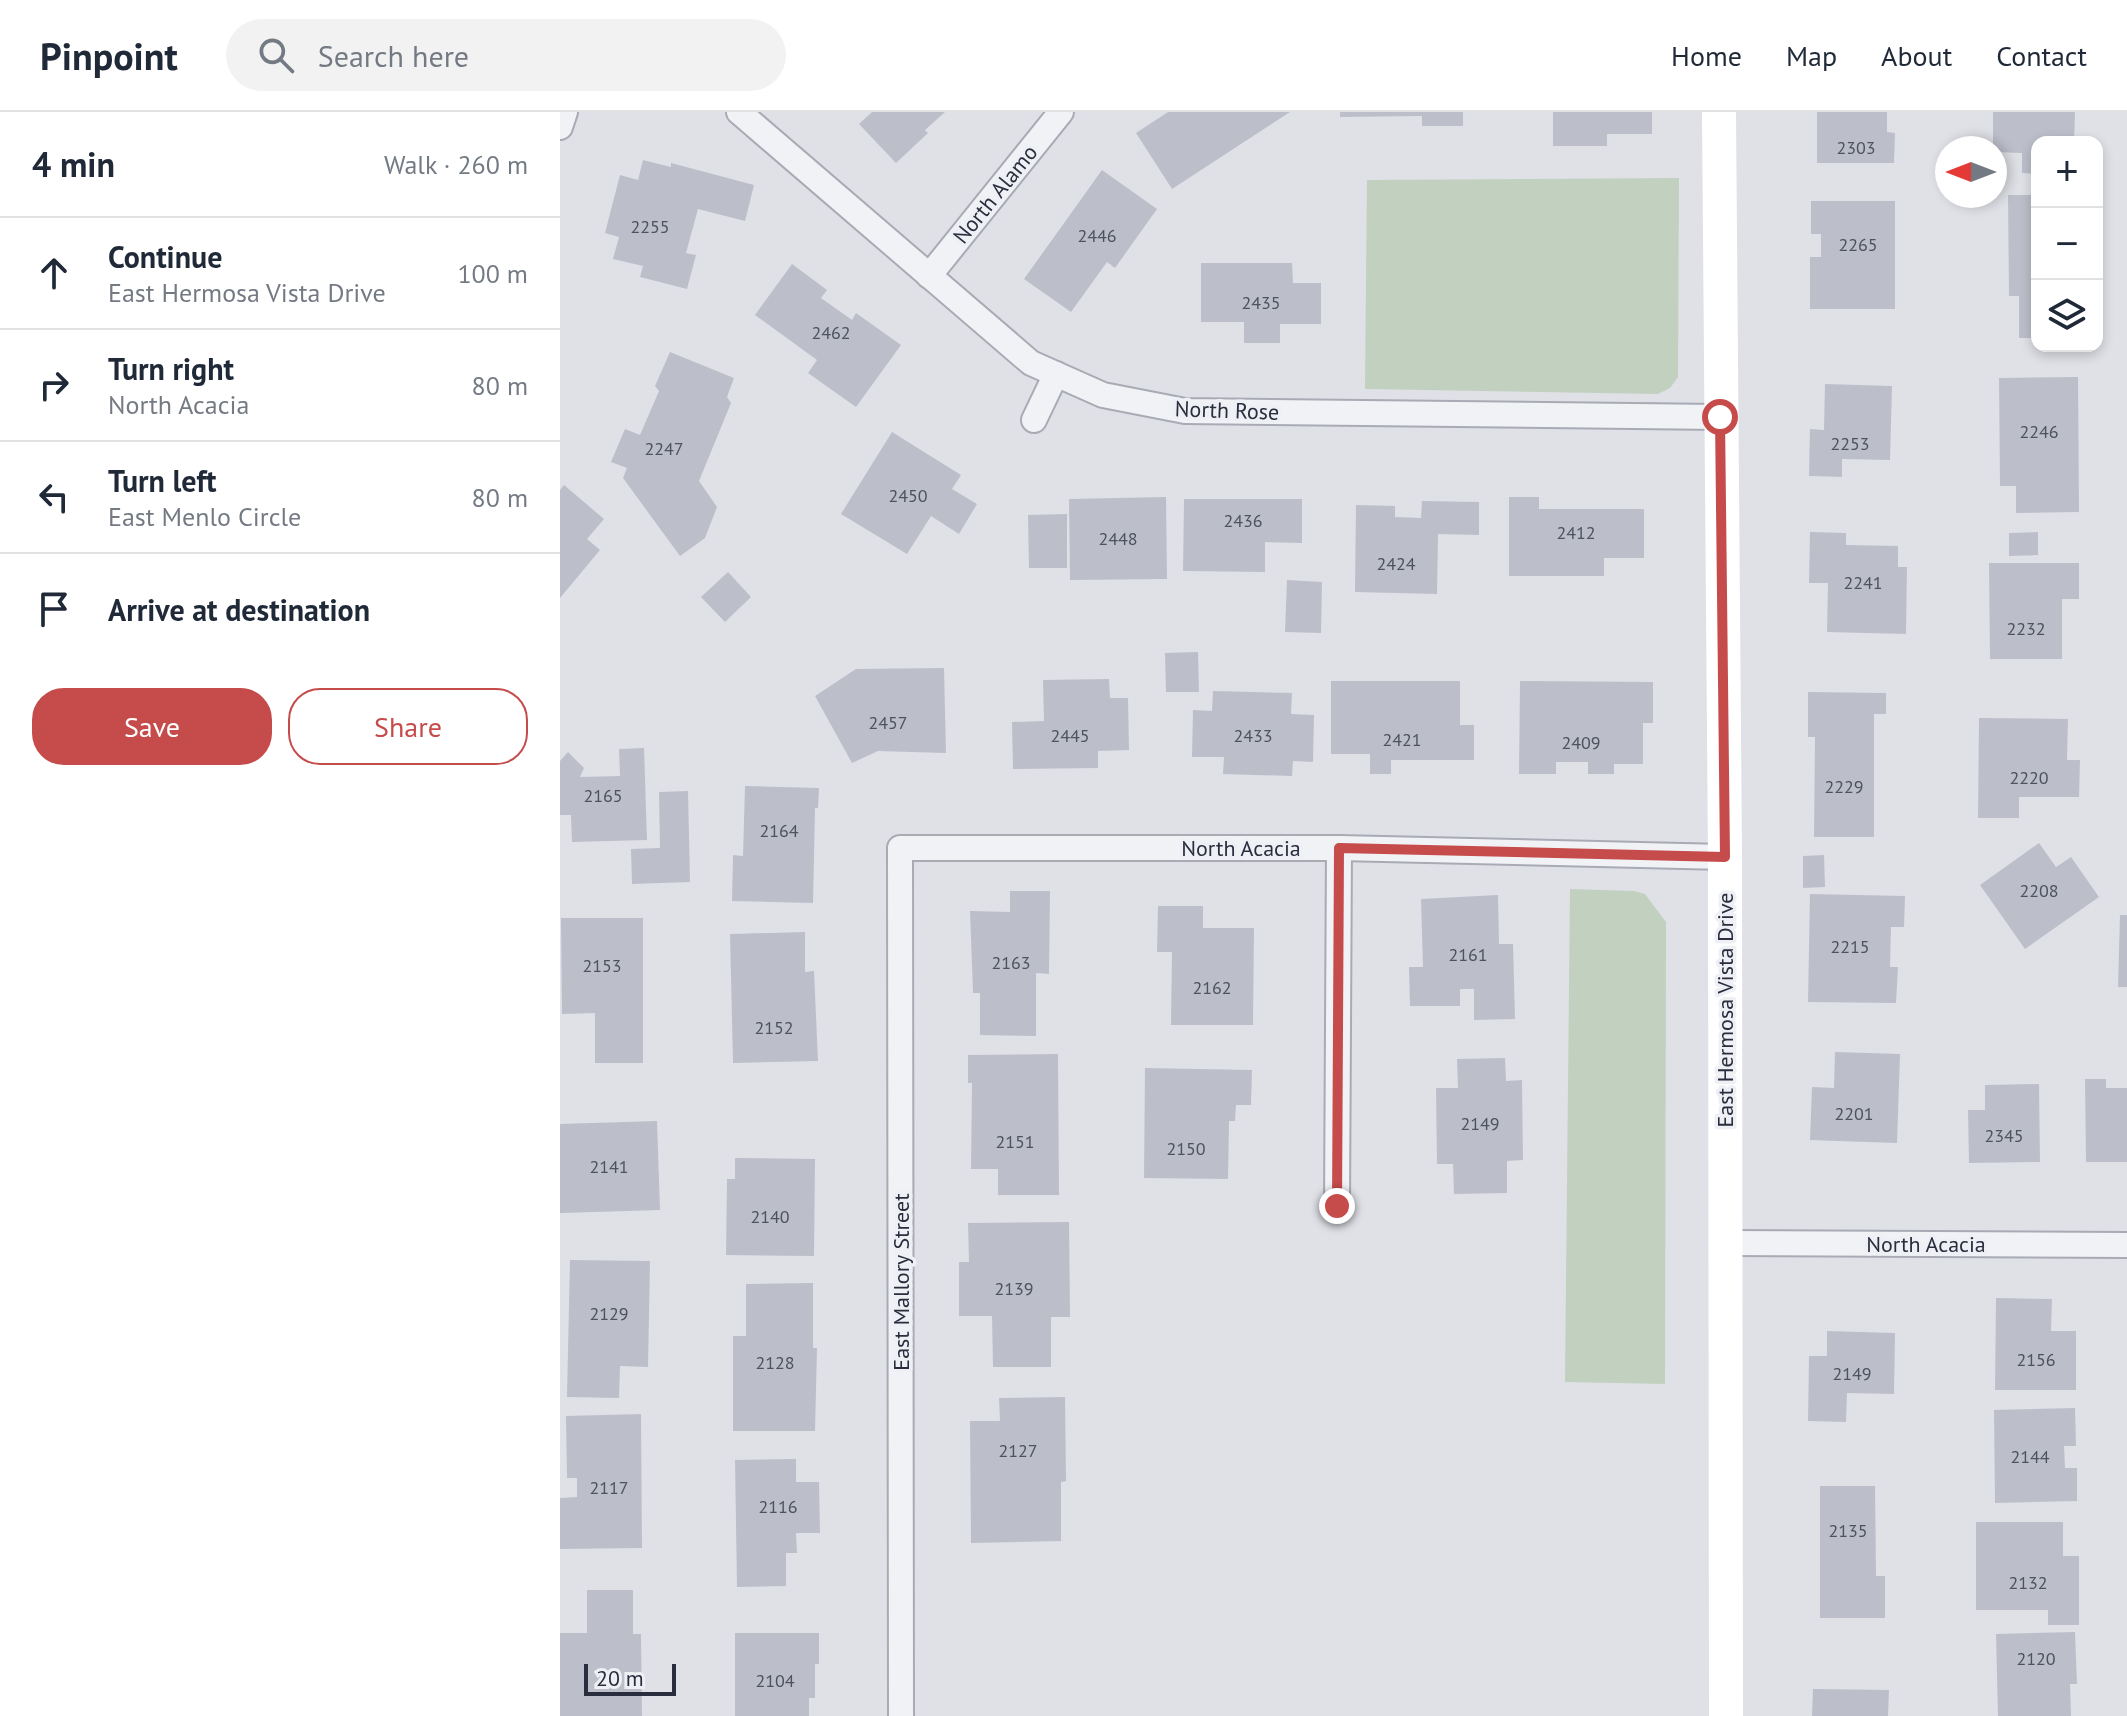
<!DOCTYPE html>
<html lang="en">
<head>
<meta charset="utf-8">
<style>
  body { margin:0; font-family:"PT Sans",sans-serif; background:#f2f2f3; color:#1f2937 }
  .controls { position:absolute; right:24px; top:24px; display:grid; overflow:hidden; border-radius:16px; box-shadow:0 4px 12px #0003 }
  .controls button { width:72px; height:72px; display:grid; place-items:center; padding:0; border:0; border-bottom:2px solid #e0e1e3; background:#fff; color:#1f2937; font:40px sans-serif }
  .compass { position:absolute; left:1375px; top:24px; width:72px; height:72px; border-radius:50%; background:#fff; box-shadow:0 4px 12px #0003; rotate:270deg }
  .scale { position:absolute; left:24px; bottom:20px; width:92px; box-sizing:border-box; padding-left:8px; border:4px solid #292d3d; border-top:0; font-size:22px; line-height:28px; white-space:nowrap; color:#292d3d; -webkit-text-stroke:6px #eef0f5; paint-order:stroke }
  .stop { position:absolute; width:24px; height:24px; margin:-18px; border:6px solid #c54c4b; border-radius:50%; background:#fff }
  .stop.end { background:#c54c4b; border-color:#fff; box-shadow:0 2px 8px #0008 }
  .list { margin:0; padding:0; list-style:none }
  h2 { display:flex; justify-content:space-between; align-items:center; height:104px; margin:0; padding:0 32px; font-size:34px }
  h2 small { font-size:26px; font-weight:400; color:#747a83 }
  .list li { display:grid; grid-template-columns:52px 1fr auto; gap:24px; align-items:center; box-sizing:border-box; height:112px; padding:0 32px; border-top:2px solid #e0e1e3 }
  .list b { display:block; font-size:30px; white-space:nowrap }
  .list p { margin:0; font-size:26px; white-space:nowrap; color:#747a83 }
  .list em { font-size:26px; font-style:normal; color:#747a83 }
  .actions { display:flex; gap:16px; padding:24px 32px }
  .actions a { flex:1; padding:18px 0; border:2px solid #c54c4b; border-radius:32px; text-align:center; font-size:28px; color:#c54c4b }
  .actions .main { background:#c54c4b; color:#fff }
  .icon { flex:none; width:44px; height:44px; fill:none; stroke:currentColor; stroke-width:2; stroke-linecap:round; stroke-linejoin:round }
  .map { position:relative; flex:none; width:1567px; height:1604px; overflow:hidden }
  header { display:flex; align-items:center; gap:48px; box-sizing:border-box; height:112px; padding:0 40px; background:#fff; border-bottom:2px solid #e0e1e3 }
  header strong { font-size:38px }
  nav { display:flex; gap:44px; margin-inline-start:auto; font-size:28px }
  .search { width:560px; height:72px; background:#f2f2f3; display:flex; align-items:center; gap:20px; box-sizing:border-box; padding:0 28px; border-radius:44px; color:#747a83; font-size:30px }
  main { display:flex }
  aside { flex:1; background:#fff }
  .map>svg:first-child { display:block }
</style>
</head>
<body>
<header>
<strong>Pinpoint</strong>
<div class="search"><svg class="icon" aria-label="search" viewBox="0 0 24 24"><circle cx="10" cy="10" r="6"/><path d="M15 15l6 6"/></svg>Search here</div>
<nav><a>Home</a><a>Map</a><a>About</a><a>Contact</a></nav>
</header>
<main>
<aside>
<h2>4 min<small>Walk · 260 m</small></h2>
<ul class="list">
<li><svg class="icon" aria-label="ahead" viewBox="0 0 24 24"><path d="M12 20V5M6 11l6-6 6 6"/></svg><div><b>Continue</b><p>East Hermosa Vista Drive</p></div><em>100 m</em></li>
<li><svg class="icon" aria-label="right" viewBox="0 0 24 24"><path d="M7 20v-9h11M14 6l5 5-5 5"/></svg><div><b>Turn right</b><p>North Acacia</p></div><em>80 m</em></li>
<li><svg class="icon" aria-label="left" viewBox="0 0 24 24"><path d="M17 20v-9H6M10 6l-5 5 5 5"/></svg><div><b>Turn left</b><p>East Menlo Circle</p></div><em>80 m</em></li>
<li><svg class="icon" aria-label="arrive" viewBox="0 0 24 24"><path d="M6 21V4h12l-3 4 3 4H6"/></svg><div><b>Arrive at destination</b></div></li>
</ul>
<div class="actions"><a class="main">Save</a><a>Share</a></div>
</aside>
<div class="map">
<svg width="1567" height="1604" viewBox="0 0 1567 1604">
  <rect width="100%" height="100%" fill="#dfe1e7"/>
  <g fill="#c2d0c0">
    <polygon points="1119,66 1118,265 1110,276 1098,282 805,277 807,68"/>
    <polygon points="1010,777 1074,779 1085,782 1106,810 1105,1272 1005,1270"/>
  </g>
  <g fill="#bcbfca">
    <polygon points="312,0 385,0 365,18 368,21 336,51 299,12"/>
    <polygon points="608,0 730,0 612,77 576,21"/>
    <polygon points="780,0 903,0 903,14 862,14 862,4 780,5"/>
    <polygon points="993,0 1092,0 1092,22 1047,22 1047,34 993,34"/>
    <polygon points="1257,0 1327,0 1327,20 1335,21 1334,51 1257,51"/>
    <polygon points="1433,0 1515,0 1514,30 1477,30 1477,62 1462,61 1462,41 1435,40 1435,36 1433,36"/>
    <polygon points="83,48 111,55 111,51 194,73 185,109 138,97 126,141 136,143 127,177 80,165 83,154 53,147 59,125 45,121 60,63 78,68"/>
    <polygon points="542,58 597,97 555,156 547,150 511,200 464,167"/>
    <polygon points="1448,83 1477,83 1477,226 1459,226 1459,184 1449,184"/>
    <polygon points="1251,89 1335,89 1335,197 1250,197 1250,145 1261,145 1261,122 1251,122"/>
    <polygon points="641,151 732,151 733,171 761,171 761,212 720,212 720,231 684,231 684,210 641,210"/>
    <polygon points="232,152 267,178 261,186 292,208 296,201 341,233 296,295 248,261 257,248 195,203"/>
    <polygon points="110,240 174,266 167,285 171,291 139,369 157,395 145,426 120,444 63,366 67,356 51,350 65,317 80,323 99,279 95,274"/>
    <polygon points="1518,265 1519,400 1456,401 1456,374 1440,374 1439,266"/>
    <polygon points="1265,272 1332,274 1330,348 1282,347 1282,365 1249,364 1250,317 1264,318"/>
    <polygon points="332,320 401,363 392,377 417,392 399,422 371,404 347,442 281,402"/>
    <polygon points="4,373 44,407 27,427 40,438 0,486 0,378"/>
    <polygon points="606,385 607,467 510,468 509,387"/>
    <polygon points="949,385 979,385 979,397 1084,397 1084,446 1044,446 1044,464 949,464"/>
    <polygon points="624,387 742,387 742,431 705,430 705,460 623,459"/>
    <polygon points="862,389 919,390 919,423 878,422 877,482 795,480 796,393 835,394 835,405 861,406"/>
    <polygon points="507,402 507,456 469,456 468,403"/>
    <polygon points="1250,420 1286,421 1286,433 1338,434 1338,455 1347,455 1346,522 1267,520 1268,471 1249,471"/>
    <polygon points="1478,420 1478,443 1449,444 1449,421"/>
    <polygon points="1429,451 1519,451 1519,487 1502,487 1502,547 1430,547"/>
    <polygon points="168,460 191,485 165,510 141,485"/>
    <polygon points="727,468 762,470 761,521 725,520"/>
    <polygon points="638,540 639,580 606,580 605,541"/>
    <polygon points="384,556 386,641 318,639 292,651 255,584 296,557"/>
    <polygon points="549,567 550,586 568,586 569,638 538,639 538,656 453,657 452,610 484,609 483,568"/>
    <polygon points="771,569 900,569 900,613 914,613 914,648 831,648 831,662 810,662 810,642 771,642"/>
    <polygon points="960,569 1093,570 1093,611 1083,611 1083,652 1054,652 1054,662 1028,662 1028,650 996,650 996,662 959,662"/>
    <polygon points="653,579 732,581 731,602 754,603 753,650 733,649 732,664 663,662 664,645 632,645 633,598 652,599"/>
    <polygon points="1248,580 1326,581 1326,602 1314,602 1314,725 1254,725 1255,625 1248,625"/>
    <polygon points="1419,606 1508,607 1507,648 1520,648 1519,685 1459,685 1459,706 1418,706"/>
    <polygon points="84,636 87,728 12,730 11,703 0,703 0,649 8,640 24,656 20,665 60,664 59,637"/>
    <polygon points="185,674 259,676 258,696 255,696 253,791 172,789 173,743 183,744"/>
    <polygon points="128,679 130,770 72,772 71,737 100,736 99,680"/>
    <polygon points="1479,731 1496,755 1511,745 1539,785 1465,837 1420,773"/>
    <polygon points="1264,743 1265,775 1243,776 1243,744"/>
    <polygon points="450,779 490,779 489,862 476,861 476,924 420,923 420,881 413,881 410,799 450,800"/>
    <polygon points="1250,782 1345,784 1344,815 1331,815 1330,855 1338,855 1336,891 1248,890"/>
    <polygon points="938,783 939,832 953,832 955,907 914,908 914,877 900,877 900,894 850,894 849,855 863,855 861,787"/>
    <polygon points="598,794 643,794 643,816 694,816 693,913 611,913 612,840 597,840"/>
    <polygon points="1560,803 1567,803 1567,875 1558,875"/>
    <polygon points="1,806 83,806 83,951 35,951 35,901 2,902"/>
    <polygon points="245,820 245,860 254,859 258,949 173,951 170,822"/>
    <polygon points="1275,940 1340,942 1337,1031 1250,1028 1252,975 1274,976"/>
    <polygon points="498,942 499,1083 438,1083 438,1057 411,1057 412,971 408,971 408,943"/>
    <polygon points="945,946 946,969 962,968 963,1048 947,1049 947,1081 894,1082 893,1052 877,1052 876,976 898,976 897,947"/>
    <polygon points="585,956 692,958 691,993 676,993 675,1009 669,1009 668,1067 584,1066"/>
    <polygon points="1525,967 1546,967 1546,976 1567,976 1567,1050 1526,1050"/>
    <polygon points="1479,972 1480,1050 1409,1051 1408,998 1425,998 1425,973"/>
    <polygon points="97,1009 100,1098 0,1101 0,1012"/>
    <polygon points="175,1046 255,1047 254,1144 166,1143 167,1067 175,1067"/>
    <polygon points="509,1110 510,1205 491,1205 491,1255 433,1255 432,1204 399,1204 399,1150 409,1150 408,1111"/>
    <polygon points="10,1148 90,1149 88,1255 60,1254 59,1286 7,1285"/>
    <polygon points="253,1171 253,1236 257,1236 255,1319 173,1319 173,1224 186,1224 186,1172"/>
    <polygon points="1436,1186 1492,1187 1491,1219 1516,1219 1516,1278 1435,1278"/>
    <polygon points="1267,1219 1335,1221 1334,1282 1287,1281 1286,1310 1248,1309 1249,1244 1267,1244"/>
    <polygon points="505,1285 506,1369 501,1370 501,1429 411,1431 410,1309 440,1309 439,1286"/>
    <polygon points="1515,1296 1516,1334 1504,1334 1505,1356 1517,1356 1517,1389 1435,1391 1434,1298"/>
    <polygon points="81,1302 82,1436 0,1437 0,1386 17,1385 17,1366 7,1366 6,1304"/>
    <polygon points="236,1347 236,1370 259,1370 260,1421 236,1421 237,1441 226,1441 226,1474 177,1475 175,1348"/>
    <polygon points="1260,1374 1315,1374 1316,1464 1325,1464 1325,1506 1260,1506"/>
    <polygon points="1416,1410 1503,1410 1503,1444 1519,1444 1519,1513 1488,1513 1488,1498 1416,1498"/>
    <polygon points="27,1478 73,1478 73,1522 81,1522 82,1604 0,1604 0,1521 27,1521"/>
    <polygon points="1515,1520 1517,1572 1510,1572 1511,1604 1438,1604 1436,1522"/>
    <polygon points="175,1521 259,1521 259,1552 255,1552 255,1586 249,1586 249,1604 175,1604"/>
    <polygon points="1253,1577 1329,1578 1328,1604 1252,1604"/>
  </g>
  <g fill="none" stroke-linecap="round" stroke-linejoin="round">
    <g stroke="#a8abb4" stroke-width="28">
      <g id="street">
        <polyline points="179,0 471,251 543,283 625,299 1160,305"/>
        <polyline points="0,15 5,0"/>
        <polyline points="369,164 501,0"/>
        <polyline points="474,308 496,262"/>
        <polyline points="777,1094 779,736"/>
        <polyline points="1165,1131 1567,1133"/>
        <polyline points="341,1604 340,736 779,736 1165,745"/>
      </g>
    </g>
    <use href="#street" stroke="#f1f2f6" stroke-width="24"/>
    <polyline stroke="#fff" stroke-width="34" points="1159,0 1165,745 1166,1604"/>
  </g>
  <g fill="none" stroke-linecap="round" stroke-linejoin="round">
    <polyline stroke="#c54c4b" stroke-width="10" points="777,1094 779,736 1165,745 1160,305"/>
  </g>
  <g text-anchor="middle" stroke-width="7" stroke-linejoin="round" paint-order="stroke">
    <g font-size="18" fill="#4e5260">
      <text x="1296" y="42">2303</text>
      <text x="90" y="121">2255</text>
      <text x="537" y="130">2446</text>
      <text x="1298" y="139">2265</text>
      <text x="701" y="197">2435</text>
      <text x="271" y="227">2462</text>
      <text x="1479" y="326">2246</text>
      <text x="1290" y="338">2253</text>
      <text x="104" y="343">2247</text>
      <text x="348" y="390">2450</text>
      <text x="683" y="415">2436</text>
      <text x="1016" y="427">2412</text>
      <text x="558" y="433">2448</text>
      <text x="836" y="458">2424</text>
      <text x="1303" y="477">2241</text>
      <text x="1466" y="523">2232</text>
      <text x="328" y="617">2457</text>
      <text x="510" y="630">2445</text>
      <text x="693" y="630">2433</text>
      <text x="842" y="634">2421</text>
      <text x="1021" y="637">2409</text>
      <text x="1469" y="672">2220</text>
      <text x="1284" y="681">2229</text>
      <text x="43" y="690">2165</text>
      <text x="219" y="725">2164</text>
      <text x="1479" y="785">2208</text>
      <text x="1290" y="841">2215</text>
      <text x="908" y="849">2161</text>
      <text x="451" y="857">2163</text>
      <text x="42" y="860">2153</text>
      <text x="652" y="882">2162</text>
      <text x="214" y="922">2152</text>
      <text x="1294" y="1008">2201</text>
      <text x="920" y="1018">2149</text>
      <text x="1444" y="1030">2345</text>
      <text x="455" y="1036">2151</text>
      <text x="626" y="1043">2150</text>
      <text x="49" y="1061">2141</text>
      <text x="210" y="1111">2140</text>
      <text x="454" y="1183">2139</text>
      <text x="49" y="1208">2129</text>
      <text x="1476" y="1254">2156</text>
      <text x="215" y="1257">2128</text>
      <text x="1292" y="1268">2149</text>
      <text x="458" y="1345">2127</text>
      <text x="1470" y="1351">2144</text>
      <text x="49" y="1382">2117</text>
      <text x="218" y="1401">2116</text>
      <text x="1288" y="1425">2135</text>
      <text x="1468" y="1477">2132</text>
      <text x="1476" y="1553">2120</text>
      <text x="215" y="1575">2104</text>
    </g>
    <g font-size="22" fill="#292d3d" stroke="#eef0f5">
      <text transform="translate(435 82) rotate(-51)" y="8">North Alamo</text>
      <text transform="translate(667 298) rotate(2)" y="8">North Rose</text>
      <text x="681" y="744">North Acacia</text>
      <text transform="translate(1165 898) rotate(-90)" y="8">East Hermosa Vista Drive</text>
      <text x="1366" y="1140">North Acacia</text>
      <text transform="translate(341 1170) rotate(-90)" y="8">East Mallory Street</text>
    </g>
  </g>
</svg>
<div class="controls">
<button>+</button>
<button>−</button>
<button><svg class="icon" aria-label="layers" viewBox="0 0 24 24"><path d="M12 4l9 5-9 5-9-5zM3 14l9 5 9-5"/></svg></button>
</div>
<svg class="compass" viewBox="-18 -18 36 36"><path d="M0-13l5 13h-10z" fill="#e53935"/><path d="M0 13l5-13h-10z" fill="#747a83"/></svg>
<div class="scale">20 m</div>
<div class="stop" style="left:1160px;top:305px"></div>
<div class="stop end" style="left:777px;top:1094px"></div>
</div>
</main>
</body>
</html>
